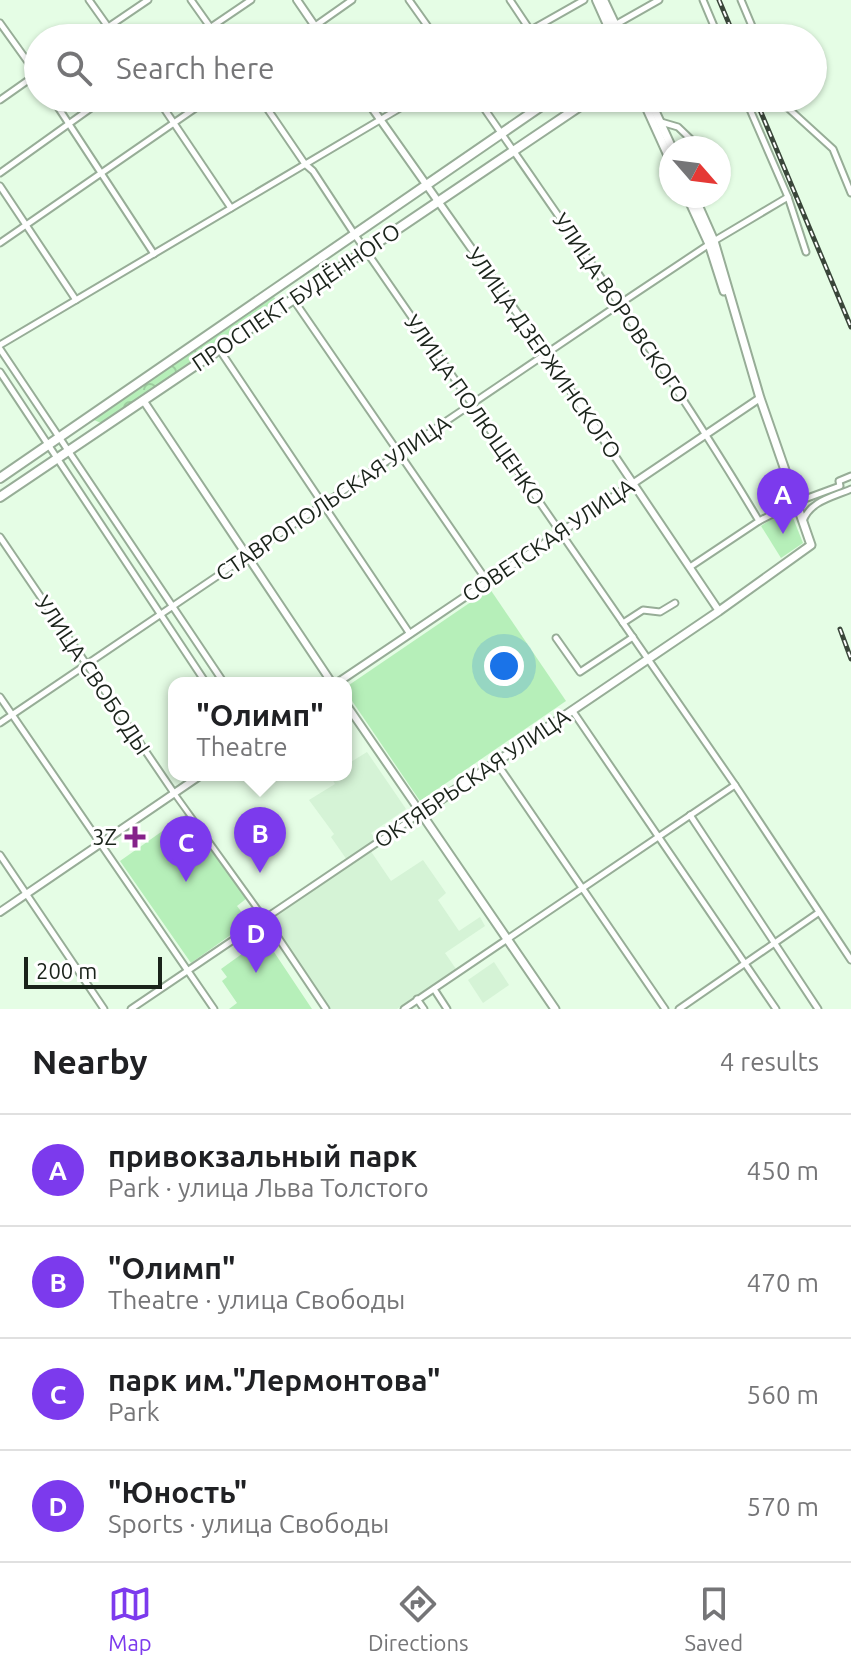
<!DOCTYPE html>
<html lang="en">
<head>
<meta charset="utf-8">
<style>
  body { margin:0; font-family:Ubuntu,sans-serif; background:#f6f6f6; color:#202124 }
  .compass { position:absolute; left:659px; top:136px; width:72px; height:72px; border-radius:50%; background:#fff; box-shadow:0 2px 6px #0004; rotate:118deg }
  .scale { position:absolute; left:24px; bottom:20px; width:138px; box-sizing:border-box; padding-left:8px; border:4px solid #1a231a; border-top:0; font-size:22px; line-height:28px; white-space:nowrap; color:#1a231a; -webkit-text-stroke:6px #fff; paint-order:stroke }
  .you { position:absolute; left:504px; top:666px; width:28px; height:28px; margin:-20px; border:6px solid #fff; border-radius:50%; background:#1a73e8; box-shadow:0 0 0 12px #1a73e833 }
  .badge { display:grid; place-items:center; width:52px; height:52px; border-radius:50%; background:#7c3aed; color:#fff; font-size:26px; font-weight:700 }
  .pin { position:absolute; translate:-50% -66px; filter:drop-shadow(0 2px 4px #0008) }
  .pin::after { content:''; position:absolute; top:42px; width:28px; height:24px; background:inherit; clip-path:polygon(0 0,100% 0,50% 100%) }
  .popup { position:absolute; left:168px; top:677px; width:184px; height:104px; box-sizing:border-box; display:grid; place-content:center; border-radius:16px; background:#fff; filter:drop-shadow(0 2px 6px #0005); font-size:26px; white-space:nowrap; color:#757577 }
  .popup b { font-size:30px; color:#202124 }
  .popup::after { content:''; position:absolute; left:50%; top:100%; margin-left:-16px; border:16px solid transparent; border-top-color:#fff }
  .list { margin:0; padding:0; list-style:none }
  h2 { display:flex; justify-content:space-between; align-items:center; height:104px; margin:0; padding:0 32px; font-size:34px }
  h2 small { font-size:26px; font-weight:400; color:#757577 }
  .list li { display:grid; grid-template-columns:52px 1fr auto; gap:24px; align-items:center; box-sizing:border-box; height:112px; padding:0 32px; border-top:2px solid #e0e0e0 }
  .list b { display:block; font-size:30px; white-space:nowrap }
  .list p { margin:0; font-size:26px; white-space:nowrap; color:#757577 }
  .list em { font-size:26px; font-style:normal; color:#757577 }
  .icon { flex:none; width:44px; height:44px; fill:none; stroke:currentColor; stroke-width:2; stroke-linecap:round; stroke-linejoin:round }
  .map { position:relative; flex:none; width:851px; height:1009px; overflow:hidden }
  .search { position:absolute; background:#fff; box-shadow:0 2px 6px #0004; left:24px; right:24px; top:24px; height:88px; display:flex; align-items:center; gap:20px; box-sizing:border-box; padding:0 28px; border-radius:44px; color:#757577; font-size:30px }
  .sheet { height:552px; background:#fff }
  nav { display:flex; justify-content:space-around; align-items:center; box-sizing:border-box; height:112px; border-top:2px solid #e0e0e0; background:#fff; font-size:22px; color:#757577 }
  nav a { display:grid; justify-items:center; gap:4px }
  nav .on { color:#7c3aed }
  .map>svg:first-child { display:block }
</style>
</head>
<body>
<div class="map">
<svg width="851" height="1009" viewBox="0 0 851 1009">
  <defs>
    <pattern id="forest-crowns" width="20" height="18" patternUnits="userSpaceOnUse" patternTransform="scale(2)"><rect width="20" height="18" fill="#b6efb9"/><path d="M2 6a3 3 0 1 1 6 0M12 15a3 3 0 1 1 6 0" fill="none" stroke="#9ccd9e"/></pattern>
  </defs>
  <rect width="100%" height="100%" fill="#e5fde5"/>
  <g fill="#d5f3d6">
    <polygon points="367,752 406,809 371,833 376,840 347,860 331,837 334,834 309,800 335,784 330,775 346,775 346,765"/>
    <polygon points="370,850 391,881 423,860 446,893 438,900 459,931 480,917 485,926 445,953 456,969 397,1009 329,1009 268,919"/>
    <polygon points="494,962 509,985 483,1003 468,980"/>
  </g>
  <polygon fill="url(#forest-crowns)" points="274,297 279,304 101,423 94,420 109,407"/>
  <g fill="#b6efb9">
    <polygon points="789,508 803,543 781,558 761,526"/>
    <polygon points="490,589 566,701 420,801 346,692 346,687"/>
    <polygon points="188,813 247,898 237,906 249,922 191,963 120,861"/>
    <polygon points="260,941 266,948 270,946 312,1009 229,1009 237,1003 222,981 227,977 221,969"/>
  </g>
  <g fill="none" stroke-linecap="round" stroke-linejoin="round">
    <g stroke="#97ad97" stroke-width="8">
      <polyline id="pedestrian" points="174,793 264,918"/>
    </g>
    <g stroke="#97ad97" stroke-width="9">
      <g id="minor">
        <polyline points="89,0 116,38"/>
        <polyline points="191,0 218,38"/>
        <polyline points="409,0 436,38"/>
        <polyline points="510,0 530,30"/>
        <polyline points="703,0 719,38"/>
        <polyline points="741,0 757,38"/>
        <polyline points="0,23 38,76"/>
        <polyline points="615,25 659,0"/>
        <polyline points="92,38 148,0"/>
        <polyline points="195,38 251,0"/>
        <polyline points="298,38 352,0"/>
        <polyline points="517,38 584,0"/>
        <polyline points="52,98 154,254"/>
        <polyline points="157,98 231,208"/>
        <polyline points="260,98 305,164 313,171 355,235 735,785 851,960"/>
        <path d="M477,98C573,238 672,375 759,521"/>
        <polyline points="745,98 788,197 806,252"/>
        <polyline points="783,98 788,108 833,149 851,193"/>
        <polyline points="0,100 37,74"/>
        <polyline points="661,122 678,127 700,148"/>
        <polyline points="0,173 105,98"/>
        <polyline points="0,186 76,300"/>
        <polyline points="0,243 210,98"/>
        <polyline points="293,299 487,581"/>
        <polyline points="0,345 417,98"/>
        <polyline points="0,349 224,683"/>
        <polyline points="219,349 410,634"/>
        <polyline points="0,372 206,683"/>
        <polyline points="795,499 802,500 840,486 839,481 851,476"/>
        <path d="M803,521C810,501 833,497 851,489"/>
        <polyline points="0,537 174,793"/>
        <polyline points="690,567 759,521 796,502"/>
        <polyline points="623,623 643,610 660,612 675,603"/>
        <polyline points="556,638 580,672 633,637"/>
        <polyline points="0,697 214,1009"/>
        <polyline points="572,710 776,1009"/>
        <polyline points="0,723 621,303 714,241 788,197"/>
        <polyline points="496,762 665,1009"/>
        <polyline points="690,815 818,1009"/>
        <polyline points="0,855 104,1009"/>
        <polyline points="265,918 326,1009"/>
        <polyline points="434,989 447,1009"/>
        <polyline points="417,999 424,1009"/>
        <polyline points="131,1009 421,813"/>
        <polyline points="404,1009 735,785"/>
        <polyline points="679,1009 818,913"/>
      </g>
    </g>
    <g stroke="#97ad97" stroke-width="10">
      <g id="tertiary">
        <polyline points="297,0 323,38"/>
        <polyline points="365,98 546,354 719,611"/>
        <polyline points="143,400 332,683"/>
        <polyline points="337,683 760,398"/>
        <polyline points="346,704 421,813"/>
        <polyline points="0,912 201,775"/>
      </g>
    </g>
    <g stroke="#97ad97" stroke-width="11">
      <g id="secondary">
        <polyline points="642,98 671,162"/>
        <polyline points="649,98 672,148"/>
        <polyline points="687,196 709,244 724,291"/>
        <polyline points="555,1009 421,813 719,611 811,545 760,398 714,241 694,196"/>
      </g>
    </g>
    <g stroke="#97ad97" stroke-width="12">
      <g id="primary">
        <polyline points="597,0 614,38"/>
        <polyline points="603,0 621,38"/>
        <polyline points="0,478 553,98"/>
        <polyline points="0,497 592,98"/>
      </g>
    </g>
    <use href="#pedestrian" stroke="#fff" stroke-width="4"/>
    <use href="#minor" stroke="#fff" stroke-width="5"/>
    <use href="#tertiary" stroke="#fff" stroke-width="6"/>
    <use href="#secondary" stroke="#fff" stroke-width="7"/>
    <use href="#primary" stroke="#fff" stroke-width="8"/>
    <g stroke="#3a463a" stroke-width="5">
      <g id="rail">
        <polyline points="719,0 735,38"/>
        <polyline points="755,98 851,327"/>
        <polyline points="840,629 851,659"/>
      </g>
    </g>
    <use href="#rail" stroke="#fff" stroke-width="2" stroke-dasharray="6" stroke-linecap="butt"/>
  </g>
  <path fill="#85228a" stroke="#fff" stroke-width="3" d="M131 825h8v8h8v8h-8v8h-8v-8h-8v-8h8z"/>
  <g text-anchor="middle" stroke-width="6" stroke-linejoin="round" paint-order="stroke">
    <g font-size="22" fill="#1a231a" stroke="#fff">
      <text transform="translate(296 297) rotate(-34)" y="8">ПРОСПЕКТ БУДЁННОГО</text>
      <text transform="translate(621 308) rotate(56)" y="8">УЛИЦА ВОРОВСКОГО</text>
      <text transform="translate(544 353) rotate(55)" y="8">УЛИЦА ДЗЕРЖИНСКОГО</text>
      <text transform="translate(475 410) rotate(55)" y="8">УЛИЦА ПОЛЮЩЕНКО</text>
      <text transform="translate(333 498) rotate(-34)" y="8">СТАВРОПОЛЬСКАЯ УЛИЦА</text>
      <text transform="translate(548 540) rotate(-34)" y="8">СОВЕТСКАЯ УЛИЦА</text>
      <text transform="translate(93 675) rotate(56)" y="8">УЛИЦА СВОБОДЫ</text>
      <text transform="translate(472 778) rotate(-34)" y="8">ОКТЯБРЬСКАЯ УЛИЦА</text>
    </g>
    <g font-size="22" fill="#1a231a" stroke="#fff" text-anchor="end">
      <text x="117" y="845">3Z</text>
    </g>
  </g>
</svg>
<svg class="compass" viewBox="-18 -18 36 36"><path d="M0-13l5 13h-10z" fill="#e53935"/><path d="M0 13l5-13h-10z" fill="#757577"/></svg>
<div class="scale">200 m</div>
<div class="you"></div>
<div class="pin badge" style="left:783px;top:534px">A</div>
<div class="pin badge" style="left:260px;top:873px">B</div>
<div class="popup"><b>&quot;Олимп&quot;</b>Theatre</div>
<div class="pin badge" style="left:186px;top:882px">C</div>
<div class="pin badge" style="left:256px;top:973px">D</div>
<div class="search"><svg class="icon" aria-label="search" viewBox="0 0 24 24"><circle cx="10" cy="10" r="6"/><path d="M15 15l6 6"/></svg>Search here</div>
</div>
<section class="sheet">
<h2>Nearby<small>4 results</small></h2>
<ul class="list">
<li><span class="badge">A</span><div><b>привокзальный парк</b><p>Park · улица Льва Толстого</p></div><em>450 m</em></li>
<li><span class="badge">B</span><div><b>&quot;Олимп&quot;</b><p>Theatre · улица Свободы</p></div><em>470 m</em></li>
<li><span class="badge">C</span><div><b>парк им.&quot;Лермонтова&quot;</b><p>Park</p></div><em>560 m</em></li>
<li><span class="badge">D</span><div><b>&quot;Юность&quot;</b><p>Sports · улица Свободы</p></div><em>570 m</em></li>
</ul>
</section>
<nav>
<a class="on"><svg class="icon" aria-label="map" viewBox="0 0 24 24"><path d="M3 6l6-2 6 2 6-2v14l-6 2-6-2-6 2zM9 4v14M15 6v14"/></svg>Map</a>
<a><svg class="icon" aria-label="directions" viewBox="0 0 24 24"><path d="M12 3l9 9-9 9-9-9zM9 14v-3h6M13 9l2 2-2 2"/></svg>Directions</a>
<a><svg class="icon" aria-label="saved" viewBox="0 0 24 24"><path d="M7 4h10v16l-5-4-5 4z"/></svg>Saved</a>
</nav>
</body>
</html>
